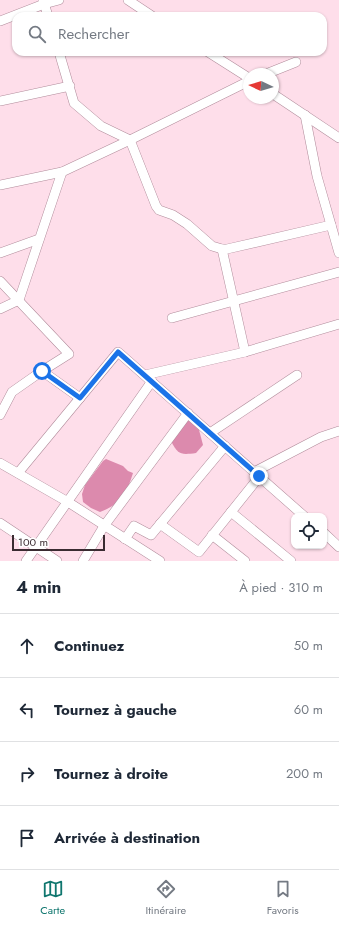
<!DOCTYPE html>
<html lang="fr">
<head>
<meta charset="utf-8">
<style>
  body { margin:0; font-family:Jost,sans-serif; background:#f6f6f7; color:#1f2937 }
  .controls { position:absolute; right:12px; bottom:12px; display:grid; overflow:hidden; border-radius:8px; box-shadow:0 1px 3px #0004 }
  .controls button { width:36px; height:36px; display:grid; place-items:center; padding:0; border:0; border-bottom:1px solid #e0e1e3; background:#fff; color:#1f2937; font:20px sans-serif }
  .compass { position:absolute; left:243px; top:68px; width:36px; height:36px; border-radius:50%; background:#fff; box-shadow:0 1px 3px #0004; rotate:274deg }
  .scale { position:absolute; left:12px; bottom:10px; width:93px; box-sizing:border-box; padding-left:4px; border:2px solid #3a2b31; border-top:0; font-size:11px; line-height:14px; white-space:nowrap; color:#3a2b31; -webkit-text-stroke:3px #fff; paint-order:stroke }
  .stop { position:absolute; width:12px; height:12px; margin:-9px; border:3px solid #1a73e8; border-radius:50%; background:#fff }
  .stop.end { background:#1a73e8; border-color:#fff; box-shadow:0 1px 4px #0008 }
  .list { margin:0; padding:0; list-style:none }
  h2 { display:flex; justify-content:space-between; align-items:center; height:52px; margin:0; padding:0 16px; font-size:17px }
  h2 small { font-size:13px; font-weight:400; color:#747a83 }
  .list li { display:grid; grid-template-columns:26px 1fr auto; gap:12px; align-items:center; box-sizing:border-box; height:64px; padding:0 16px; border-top:1px solid #e0e1e3 }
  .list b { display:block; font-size:15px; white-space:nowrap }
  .list em { font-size:13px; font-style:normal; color:#747a83 }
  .icon { flex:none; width:22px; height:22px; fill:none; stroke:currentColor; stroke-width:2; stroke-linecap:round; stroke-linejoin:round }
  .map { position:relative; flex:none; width:339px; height:561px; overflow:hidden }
  .search { position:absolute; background:#fff; box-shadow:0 1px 3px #0004; left:12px; right:12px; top:12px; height:44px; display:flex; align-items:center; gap:10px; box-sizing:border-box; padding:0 14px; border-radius:12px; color:#747a83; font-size:15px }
  .sheet { height:308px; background:#fff }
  nav { display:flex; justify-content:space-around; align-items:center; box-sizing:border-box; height:56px; border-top:1px solid #e0e1e3; background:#fff; font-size:11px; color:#747a83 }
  nav a { display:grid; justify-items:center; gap:2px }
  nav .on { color:#0f766e }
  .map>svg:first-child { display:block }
</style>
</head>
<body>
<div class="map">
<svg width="339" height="561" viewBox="0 0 339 561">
  <rect width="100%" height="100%" fill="#fedeea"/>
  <g fill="#dc8aad">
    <path d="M191,420L198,426L203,445L196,453C181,455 178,455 171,441L185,422Z"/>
    <path d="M106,459L123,466L128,471L133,473C127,493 120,505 100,512L91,508L83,502L82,494L85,485L103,461Z"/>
  </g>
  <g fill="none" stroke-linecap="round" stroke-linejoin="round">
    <g stroke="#b18c9b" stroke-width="10">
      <g id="minor">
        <polyline points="43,0 48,16"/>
        <polyline points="128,0 152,16"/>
        <polyline points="0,21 44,4 59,0"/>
        <polyline points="59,52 74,103 101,126 130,140 156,206 159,210 173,215 187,224 212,246 222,249 227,249 331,225"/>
        <polyline points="208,52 249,78"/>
        <polyline points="266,74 296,62"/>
        <polyline points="273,94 339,138"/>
        <polyline points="0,101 70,86"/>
        <polyline points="305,115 317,176 339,253"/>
        <polyline points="0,185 62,172 130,140 249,81"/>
        <polyline points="222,249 245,352"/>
        <polyline points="0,253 39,239"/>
        <polyline points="0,281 69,354 42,371 12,392 0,415"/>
        <polyline points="0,309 19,300 62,172"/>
        <polyline points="172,318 339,272"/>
        <polyline points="42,371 80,398"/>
        <polyline points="145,375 245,352 339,324"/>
        <polyline points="210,433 297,375"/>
        <polyline points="0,463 68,502 160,561"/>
        <polyline points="254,472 321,437 339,431"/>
        <polyline points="18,473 118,352 304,516"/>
        <polyline points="231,512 291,561"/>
        <polyline points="0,523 57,561"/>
        <polyline points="160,524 199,552 259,477"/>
        <polyline points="324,533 339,547"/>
        <polyline points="212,535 245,561"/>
        <polyline points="125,539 134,526 151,535 225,446"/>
        <polyline points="26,561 152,381"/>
        <polyline points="83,561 104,526 188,413"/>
      </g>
    </g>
    <use href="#minor" stroke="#fff" stroke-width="9"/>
  </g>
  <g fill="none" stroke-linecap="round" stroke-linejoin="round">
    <polyline stroke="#1a73e8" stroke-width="5" points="42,371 80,398 118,352 259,476"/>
  </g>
</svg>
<div class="controls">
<button><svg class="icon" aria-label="locate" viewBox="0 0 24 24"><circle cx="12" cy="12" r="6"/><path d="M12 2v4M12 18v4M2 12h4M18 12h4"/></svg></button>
</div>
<svg class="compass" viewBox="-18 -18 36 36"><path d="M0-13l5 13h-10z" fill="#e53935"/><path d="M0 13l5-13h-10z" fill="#747a83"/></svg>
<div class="scale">100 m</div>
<div class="stop" style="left:42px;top:371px"></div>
<div class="stop end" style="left:259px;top:476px"></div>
<div class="search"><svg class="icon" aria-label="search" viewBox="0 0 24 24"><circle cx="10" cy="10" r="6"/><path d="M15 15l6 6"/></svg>Rechercher</div>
</div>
<section class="sheet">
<h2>4 min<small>À pied · 310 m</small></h2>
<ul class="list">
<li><svg class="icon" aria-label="ahead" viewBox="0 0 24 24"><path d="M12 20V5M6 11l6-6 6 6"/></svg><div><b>Continuez</b></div><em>50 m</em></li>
<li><svg class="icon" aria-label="left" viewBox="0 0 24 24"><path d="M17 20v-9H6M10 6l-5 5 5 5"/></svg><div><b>Tournez à gauche</b></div><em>60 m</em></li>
<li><svg class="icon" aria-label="right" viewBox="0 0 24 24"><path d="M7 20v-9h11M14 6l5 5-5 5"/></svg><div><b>Tournez à droite</b></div><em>200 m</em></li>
<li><svg class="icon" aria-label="arrive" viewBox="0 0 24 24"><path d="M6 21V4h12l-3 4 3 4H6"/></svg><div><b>Arrivée à destination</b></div></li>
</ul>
</section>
<nav>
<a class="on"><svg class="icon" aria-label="map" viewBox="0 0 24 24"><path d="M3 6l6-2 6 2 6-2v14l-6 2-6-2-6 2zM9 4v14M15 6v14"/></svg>Carte</a>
<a><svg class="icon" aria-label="directions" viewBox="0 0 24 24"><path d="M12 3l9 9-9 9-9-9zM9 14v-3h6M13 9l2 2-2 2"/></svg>Itinéraire</a>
<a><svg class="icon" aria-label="saved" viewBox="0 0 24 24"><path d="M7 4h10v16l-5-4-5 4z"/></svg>Favoris</a>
</nav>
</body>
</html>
